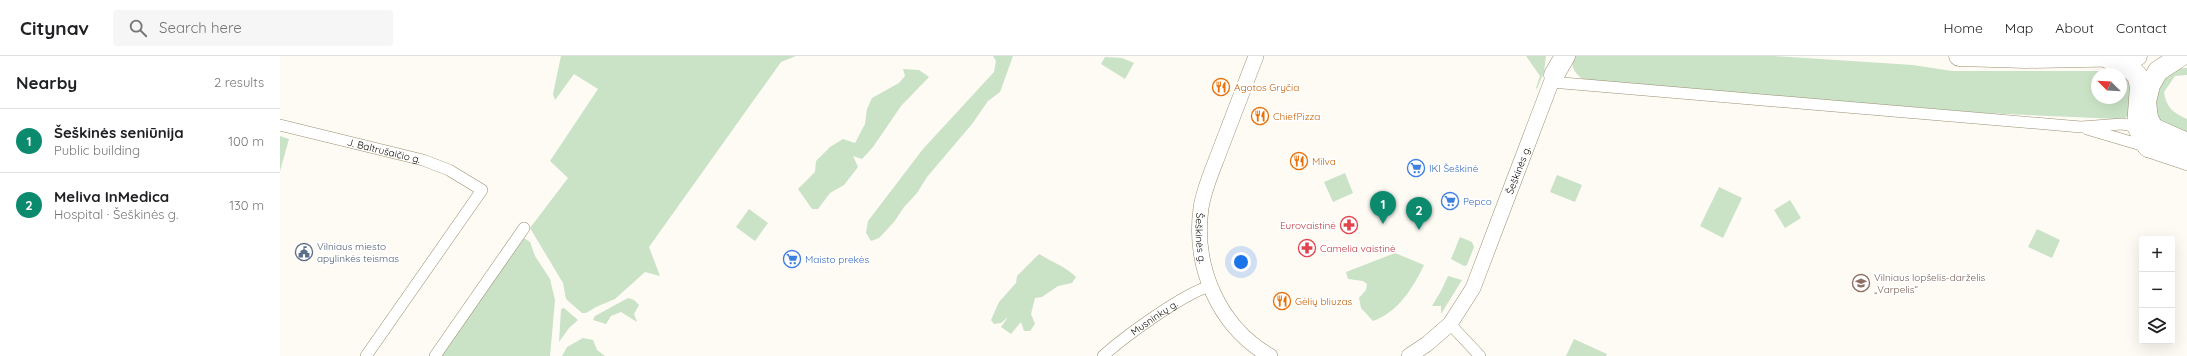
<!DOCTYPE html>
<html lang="en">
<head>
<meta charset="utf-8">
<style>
  body { margin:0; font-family:Quicksand,sans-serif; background:#f6f6f6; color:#202124 }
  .controls { position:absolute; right:12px; bottom:12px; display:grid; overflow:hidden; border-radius:4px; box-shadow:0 4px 16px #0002 }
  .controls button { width:36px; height:36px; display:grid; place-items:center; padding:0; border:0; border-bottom:1px solid #e0e0e0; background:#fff; color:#202124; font:20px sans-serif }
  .compass { position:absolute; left:1811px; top:12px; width:36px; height:36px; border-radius:50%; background:#fff; box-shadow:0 4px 16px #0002; rotate:294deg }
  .you { position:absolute; left:961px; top:206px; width:14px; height:14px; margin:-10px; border:3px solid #fff; border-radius:50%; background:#1a73e8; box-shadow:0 0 0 6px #1a73e833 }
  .badge { display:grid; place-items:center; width:26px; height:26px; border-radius:50%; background:#0b8a6e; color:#fff; font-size:13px; font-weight:700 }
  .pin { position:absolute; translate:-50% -33px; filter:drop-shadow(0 1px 2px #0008) }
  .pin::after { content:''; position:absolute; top:21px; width:14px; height:12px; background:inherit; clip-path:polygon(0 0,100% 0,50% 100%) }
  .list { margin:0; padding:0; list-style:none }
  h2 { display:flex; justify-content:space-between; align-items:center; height:52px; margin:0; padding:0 16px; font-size:17px }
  h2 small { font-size:13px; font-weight:400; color:#757577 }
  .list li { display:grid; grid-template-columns:26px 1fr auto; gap:12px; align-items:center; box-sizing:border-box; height:64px; padding:0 16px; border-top:1px solid #e0e0e0 }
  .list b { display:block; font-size:15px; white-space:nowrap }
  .list p { margin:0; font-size:13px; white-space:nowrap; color:#757577 }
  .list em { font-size:13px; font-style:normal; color:#757577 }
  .icon { flex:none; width:22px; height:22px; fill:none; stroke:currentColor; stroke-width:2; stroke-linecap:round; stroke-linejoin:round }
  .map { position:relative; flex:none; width:1907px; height:300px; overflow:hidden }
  header { display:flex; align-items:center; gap:24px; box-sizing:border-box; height:56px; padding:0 20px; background:#fff; border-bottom:1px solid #e0e0e0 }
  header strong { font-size:19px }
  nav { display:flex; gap:22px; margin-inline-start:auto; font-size:14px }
  .search { width:280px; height:36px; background:#f6f6f6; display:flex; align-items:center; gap:10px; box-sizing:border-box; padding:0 14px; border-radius:4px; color:#757577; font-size:15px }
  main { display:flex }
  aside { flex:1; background:#fff }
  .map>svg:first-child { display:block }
</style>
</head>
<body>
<header>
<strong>Citynav</strong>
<div class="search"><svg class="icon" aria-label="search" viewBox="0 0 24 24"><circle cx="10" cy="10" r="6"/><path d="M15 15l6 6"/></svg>Search here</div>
<nav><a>Home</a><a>Map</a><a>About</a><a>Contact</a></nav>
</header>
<main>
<aside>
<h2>Nearby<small>2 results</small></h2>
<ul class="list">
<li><span class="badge">1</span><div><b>Šeškinės seniūnija</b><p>Public building</p></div><em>100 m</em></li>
<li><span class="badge">2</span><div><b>Meliva InMedica</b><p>Hospital · Šeškinės g.</p></div><em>130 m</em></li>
</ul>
</aside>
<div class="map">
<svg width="1907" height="300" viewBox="0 0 1907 300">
  <rect width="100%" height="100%" fill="#fefbf5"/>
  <g fill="#cae2c6" fill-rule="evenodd">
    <polygon points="281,0 516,0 501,6 369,191 380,220 365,216 335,243 316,251 306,257 302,257 286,243 283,227 250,172 288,122 270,105 318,33 294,18 275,44 273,38"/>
    <polygon points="713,0 733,0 720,36 708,45 692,68 647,121 637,137 624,151 614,166 599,182 591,185 586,177 588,165 643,93 714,16 716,5"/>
    <polygon points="1246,0 1266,0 1264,16 1257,33 1256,32 1260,20"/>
    <path d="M1293,0H1493L1633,9L1672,15H1844L1850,17V58L1845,62L1838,63L1704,57L1304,24C1295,18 1290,11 1293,0ZM1817,18H1841V42H1817Z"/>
    <polygon points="825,1 842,2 854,7 845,23 821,8"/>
    <path d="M1907,12V19L1895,20L1884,36C1886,51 1893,57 1907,63V81L1873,60L1877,24L1890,13Z"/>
    <polygon points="623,13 639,14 649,21 621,50 593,91 582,103 573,100 578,111 564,129 550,137 538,153 532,153 518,133 535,116 536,105 550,91 563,83 575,87 585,68 587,53 592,42 619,27 625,20"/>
    <polygon points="0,80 9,83 0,115"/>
    <polygon points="1065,117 1073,137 1053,146 1044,126"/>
    <polygon points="1277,119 1302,129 1295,146 1270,136"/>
    <polygon points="1439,131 1462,142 1443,182 1420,170"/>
    <polygon points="1510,144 1521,162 1505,172 1494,154"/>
    <polygon points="469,153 488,167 475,185 456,171"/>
    <polygon points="1757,173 1780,184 1772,202 1748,191"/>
    <polygon points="1180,181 1192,186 1194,191 1187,209 1184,210 1171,203"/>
    <polygon points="244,182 250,186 255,200 270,223 275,244 270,300 159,300"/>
    <path d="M1115,197L1144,209C1133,232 1118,256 1093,265L1081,252L1079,242L1086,234L1087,228L1083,225L1068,223L1066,216Z"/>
    <path d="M759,198C772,206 785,210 796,221L792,227L778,230L762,241L755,242L751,258L755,268L750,275H744L741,266L731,278L721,271L728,261L721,267L714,268L711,264L719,246L736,227L737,220Z"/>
    <polygon points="1168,220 1182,224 1161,258 1161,250 1152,250 1161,235"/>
    <polygon points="348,242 354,244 359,249 354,258 357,266 341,256 331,260 326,268 313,264 315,260"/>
    <polygon points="284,252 298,264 289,272 279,286 281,253"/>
    <polygon points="303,282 313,284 317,294 325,300 282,300 287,291"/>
    <polygon points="1294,283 1327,298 1326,300 1286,300"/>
  </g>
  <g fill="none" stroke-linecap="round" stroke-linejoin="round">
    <g stroke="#9a8f70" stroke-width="12">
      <g id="street">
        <polyline points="1271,26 1801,71 1842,68 1861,71"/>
        <path id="s1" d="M0,69L143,104L169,114L202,134L86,300"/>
        <polyline points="1807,73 1868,91"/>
        <polyline points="1170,268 1200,300"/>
        <polyline points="155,300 244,172"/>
        <path id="s2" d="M823,300C845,280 903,238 930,230"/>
      </g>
    </g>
    <g stroke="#9a8f70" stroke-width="16">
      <g id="secondary">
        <path id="s3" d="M976,0C964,31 952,63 940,94C933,113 924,132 921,152C913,210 938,270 990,300"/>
        <path id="s4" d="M1129,300L1147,288L1170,268L1193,232L1274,19"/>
      </g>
    </g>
    <g stroke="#9a8f70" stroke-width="21">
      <g id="highway">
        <polyline points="1679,0 1746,2 1857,0"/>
        <polyline points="1827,2 1847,10 1857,19 1860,30 1857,70 1868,91 1907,104"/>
        <polyline points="1274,19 1285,0"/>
        <polyline points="1873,72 1907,87"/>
        <polyline points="1868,91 1873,72 1868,62 1866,46 1870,29 1878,15 1901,0"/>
      </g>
    </g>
    <use href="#street" stroke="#fff" stroke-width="11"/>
    <use href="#secondary" stroke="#fff" stroke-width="15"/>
    <use href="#highway" stroke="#fff" stroke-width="20"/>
  </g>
  <defs>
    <g id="restaurant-ring" transform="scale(0.9)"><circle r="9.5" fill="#fff" stroke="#e8710a" stroke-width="1.5"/><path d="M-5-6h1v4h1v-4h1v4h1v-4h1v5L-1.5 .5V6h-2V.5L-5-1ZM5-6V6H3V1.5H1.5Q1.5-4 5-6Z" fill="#e8710a"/></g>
    <g id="supermarket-ring" transform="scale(0.9)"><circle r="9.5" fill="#fff" stroke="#3f7fe0" stroke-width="1.5"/><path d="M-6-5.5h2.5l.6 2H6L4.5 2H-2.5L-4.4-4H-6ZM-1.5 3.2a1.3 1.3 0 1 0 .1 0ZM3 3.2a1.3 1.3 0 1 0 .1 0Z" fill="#3f7fe0"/></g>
    <g id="pharmacy-ring" transform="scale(0.9)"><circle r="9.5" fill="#fff" stroke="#e0444e" stroke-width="1.5"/><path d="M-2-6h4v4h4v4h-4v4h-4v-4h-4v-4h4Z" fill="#e0444e"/></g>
    <g id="civic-ring" transform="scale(0.9)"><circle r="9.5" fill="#fff" stroke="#5c6f8a" stroke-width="1.5"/><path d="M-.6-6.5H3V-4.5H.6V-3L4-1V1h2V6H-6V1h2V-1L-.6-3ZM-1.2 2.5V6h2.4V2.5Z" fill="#5c6f8a"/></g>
    <g id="school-ring" transform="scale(0.9)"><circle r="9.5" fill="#fff" stroke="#8d6e63" stroke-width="1.5"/><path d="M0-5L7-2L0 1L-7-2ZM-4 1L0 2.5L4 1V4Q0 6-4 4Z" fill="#8d6e63"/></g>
  </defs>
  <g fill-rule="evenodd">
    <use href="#restaurant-ring" x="941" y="31"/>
    <use href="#restaurant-ring" x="980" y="60"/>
    <use href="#restaurant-ring" x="1019" y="105"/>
    <use href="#supermarket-ring" x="1136" y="112"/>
    <use href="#supermarket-ring" x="1170" y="145"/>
    <use href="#pharmacy-ring" x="1069" y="169"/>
    <use href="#pharmacy-ring" x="1027" y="192"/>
    <use href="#civic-ring" x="24" y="196"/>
    <use href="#supermarket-ring" x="512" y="203"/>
    <use href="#school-ring" x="1581" y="227"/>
    <use href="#restaurant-ring" x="1002" y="245"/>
  </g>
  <g text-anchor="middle" stroke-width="3.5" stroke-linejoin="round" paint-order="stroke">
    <g font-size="10" fill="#c56008" stroke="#fff" text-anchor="start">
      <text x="954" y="35">Agotos Gryčia</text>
      <text x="993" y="64">ChiefPizza</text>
      <text x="1032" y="109">Milva</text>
      <text x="1015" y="249">Gėlių bliuzas</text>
    </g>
    <g font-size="10" fill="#0f0b03" stroke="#fff">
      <text dy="4" stroke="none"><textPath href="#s1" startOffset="107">J. Baltrušaičio g.</textPath></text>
      <text dy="4" stroke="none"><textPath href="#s4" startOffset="221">Šeškinės g.</textPath></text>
      <text dy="4" stroke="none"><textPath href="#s3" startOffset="192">Šeškinės g.</textPath></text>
      <text dy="4" stroke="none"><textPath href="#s2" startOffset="64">Musninkų g.</textPath></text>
    </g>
    <g font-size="10" fill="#366cbe" stroke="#fff" text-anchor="start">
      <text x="1149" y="116">IKI Šeškinė</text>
      <text x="1183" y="149">Pepco</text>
      <text x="525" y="207">Maisto prekės</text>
    </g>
    <g font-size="10" fill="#be3a42" stroke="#fff" text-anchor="end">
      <text x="1056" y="173">Eurovaistinė</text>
      <text x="1040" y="196" text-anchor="start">Camelia vaistinė</text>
    </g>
    <g font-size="10" fill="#4e5e75" stroke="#fff" text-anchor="start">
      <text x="37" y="194">Vilniaus miesto<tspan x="37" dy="12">apylinkės teismas</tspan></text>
    </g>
    <g font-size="10" fill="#785e54" stroke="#fff" text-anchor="start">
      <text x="1594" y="225">Vilniaus lopšelis-darželis<tspan x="1594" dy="12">„Varpelis“</tspan></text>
    </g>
  </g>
</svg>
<div class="controls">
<button>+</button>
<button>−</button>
<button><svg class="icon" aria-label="layers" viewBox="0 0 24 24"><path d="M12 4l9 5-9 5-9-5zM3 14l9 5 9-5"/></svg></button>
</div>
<svg class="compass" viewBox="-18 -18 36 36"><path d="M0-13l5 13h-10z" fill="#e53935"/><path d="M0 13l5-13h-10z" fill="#757577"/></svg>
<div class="you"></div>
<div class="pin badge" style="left:1103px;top:168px">1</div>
<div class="pin badge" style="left:1139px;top:174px">2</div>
</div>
</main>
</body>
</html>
